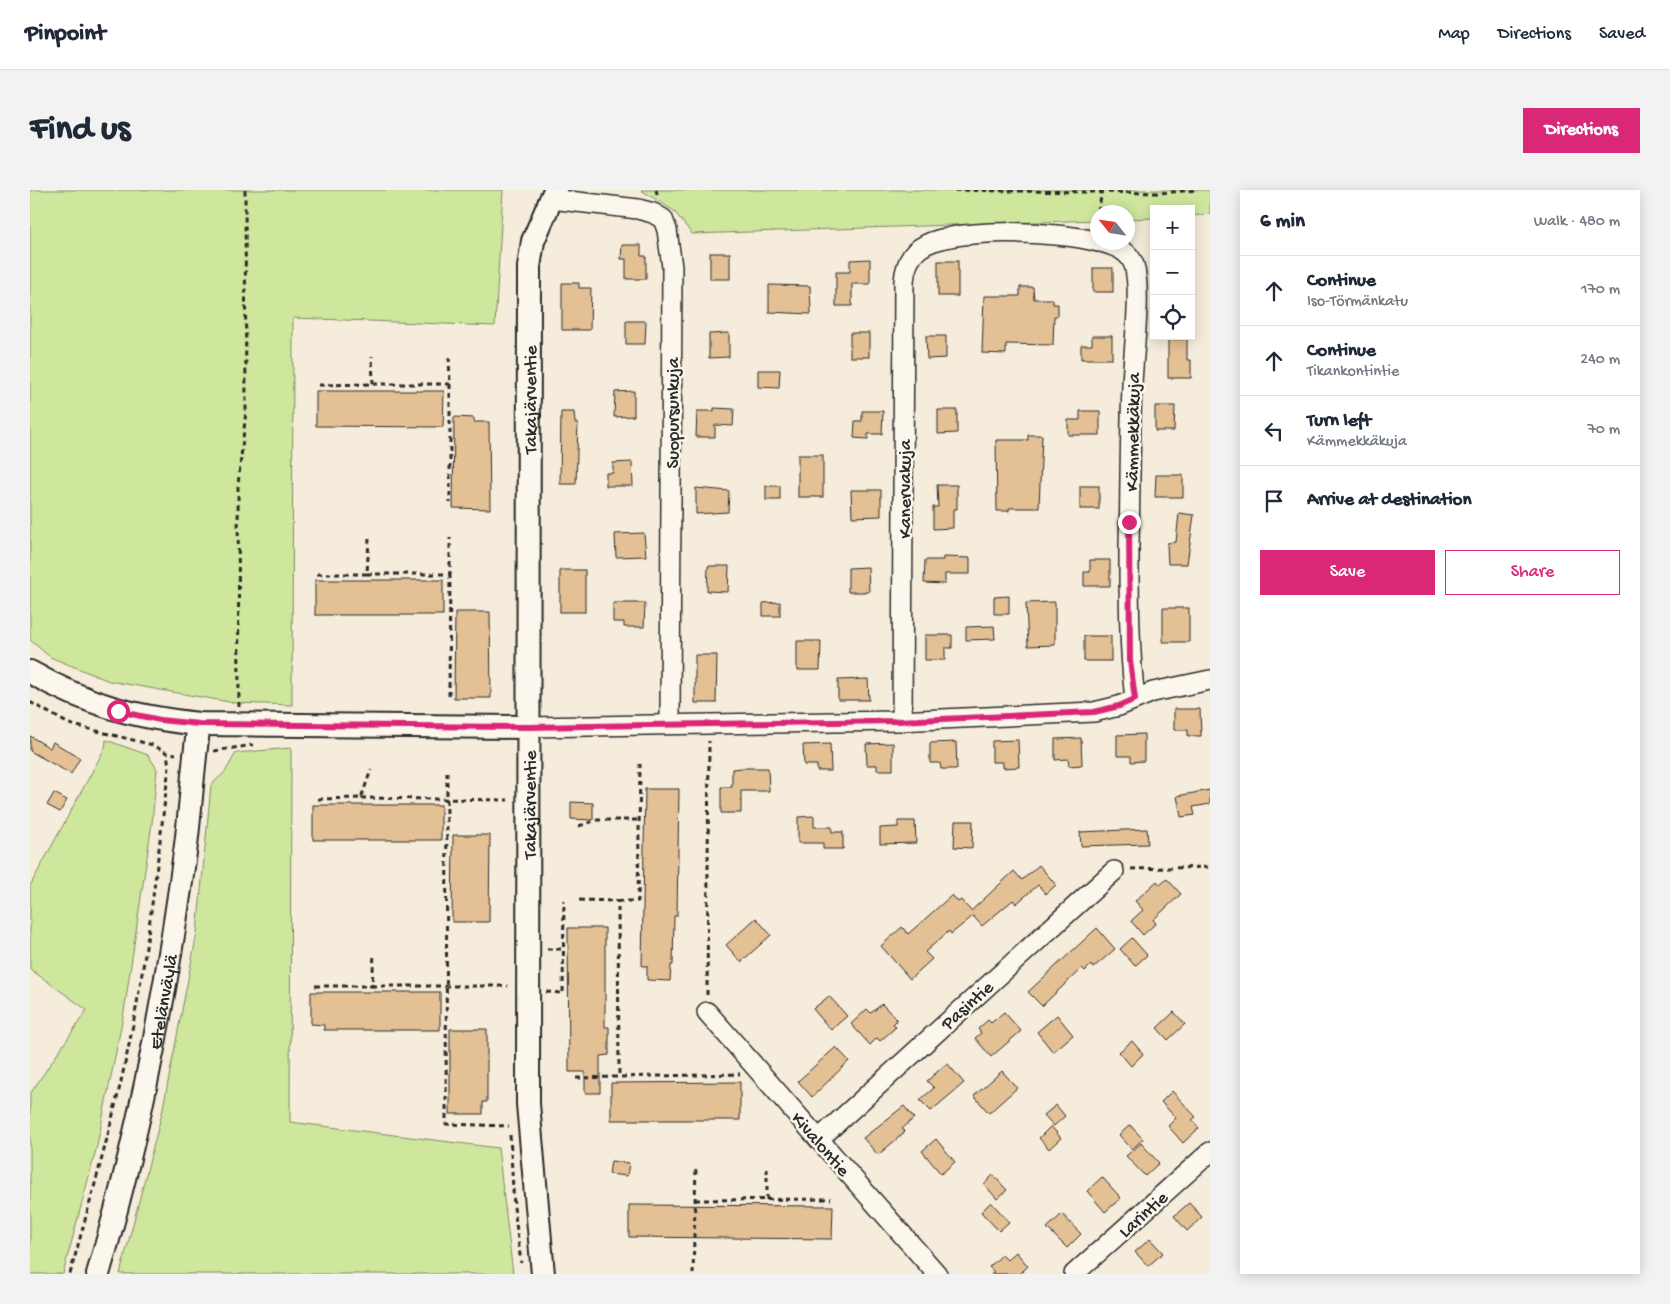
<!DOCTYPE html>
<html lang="en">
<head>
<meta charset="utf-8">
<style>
  body { margin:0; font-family:"Gochi Hand",sans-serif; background:#f2f2f3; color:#1f2937 }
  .controls { position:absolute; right:15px; top:15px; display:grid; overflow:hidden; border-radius:0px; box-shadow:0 2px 12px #0003 }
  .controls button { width:45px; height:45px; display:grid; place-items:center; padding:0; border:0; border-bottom:1px solid #e0e1e3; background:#fff; color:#1f2937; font:25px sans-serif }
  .compass { position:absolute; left:1060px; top:15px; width:45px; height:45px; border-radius:50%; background:#fff; box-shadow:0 2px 12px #0003; rotate:300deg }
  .stop { position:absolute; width:15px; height:15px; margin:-11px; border:4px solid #db2777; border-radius:50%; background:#fff }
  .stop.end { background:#db2777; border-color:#fff; box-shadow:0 1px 5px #0008 }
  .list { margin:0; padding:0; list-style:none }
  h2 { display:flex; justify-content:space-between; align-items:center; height:65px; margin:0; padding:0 20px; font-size:21px }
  h2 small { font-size:16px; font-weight:400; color:#747a83 }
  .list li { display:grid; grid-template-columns:32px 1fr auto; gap:15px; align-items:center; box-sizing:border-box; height:70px; padding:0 20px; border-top:1px solid #e0e1e3 }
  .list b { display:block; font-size:19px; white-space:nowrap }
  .list p { margin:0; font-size:16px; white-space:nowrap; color:#747a83 }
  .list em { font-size:16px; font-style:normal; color:#747a83 }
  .actions { display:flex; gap:10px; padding:15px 20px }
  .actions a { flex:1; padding:11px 0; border:1px solid #db2777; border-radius:0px; text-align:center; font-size:18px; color:#db2777 }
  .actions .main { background:#db2777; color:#fff }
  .icon { flex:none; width:28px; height:28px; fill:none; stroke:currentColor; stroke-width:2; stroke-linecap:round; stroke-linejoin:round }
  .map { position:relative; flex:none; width:1180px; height:1084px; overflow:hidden; border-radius:0px }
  header { display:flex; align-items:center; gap:30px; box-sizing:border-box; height:70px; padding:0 25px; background:#fff; border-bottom:1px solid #e0e1e3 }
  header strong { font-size:24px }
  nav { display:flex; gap:28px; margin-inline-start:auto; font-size:18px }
  .intro { display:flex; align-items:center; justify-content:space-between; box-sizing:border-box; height:120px; padding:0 30px }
  h1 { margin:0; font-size:35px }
  .button { padding:12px 22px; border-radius:0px; background:#db2777; color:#fff; font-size:18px; font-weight:700 }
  main { display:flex; gap:30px; padding:0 30px }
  aside { flex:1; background:#fff; border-radius:0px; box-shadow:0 2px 12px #0003 }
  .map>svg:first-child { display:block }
</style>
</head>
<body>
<header>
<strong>Pinpoint</strong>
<nav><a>Map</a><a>Directions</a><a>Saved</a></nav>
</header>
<div class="intro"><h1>Find us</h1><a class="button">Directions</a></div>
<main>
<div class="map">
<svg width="1180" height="1084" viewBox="0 0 1180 1084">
  <rect width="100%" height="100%" fill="#f6ecdb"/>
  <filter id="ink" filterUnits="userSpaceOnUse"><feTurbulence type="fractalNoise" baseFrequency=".02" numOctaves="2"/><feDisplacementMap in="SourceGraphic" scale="10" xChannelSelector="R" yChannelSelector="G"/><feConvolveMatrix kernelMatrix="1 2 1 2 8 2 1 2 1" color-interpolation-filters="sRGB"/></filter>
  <g filter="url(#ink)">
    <g fill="#cee79d" stroke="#7c8964">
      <polygon points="0,0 473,0 465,136 263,128 262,515 205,513 79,491 20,467 0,450"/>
      <polygon points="611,0 1180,0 1180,24 1161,26 1161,19 1124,19 1124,28 1098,29 1098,22 1068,22 1067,30 662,44 644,21"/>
      <polygon points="76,550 118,565 127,579 122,633 94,822 67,956 33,1084 0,1084 0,904 57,820 0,779 0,696 75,558"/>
      <polygon points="261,558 260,932 468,958 483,1084 90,1084 132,923 167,743 181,595 195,582 206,563"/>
    </g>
    <g fill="#e4c095" stroke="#2b2b2b">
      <polygon points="592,55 611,55 611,66 616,66 616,89 596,89 596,69 591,69"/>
      <rect x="680" y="63" width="20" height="26"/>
      <polygon points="840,69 840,94 822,94 822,116 806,116 806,82 820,82 820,70"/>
      <rect x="908" y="71" width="20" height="35"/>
      <rect x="1063" y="78" width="20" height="24"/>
      <polygon points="532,93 549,93 549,98 561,98 560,140 532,140"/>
      <polygon points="739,95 780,96 781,124 739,122"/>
      <polygon points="990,97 1003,97 1004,109 1023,109 1023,114 1028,114 1028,126 1024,126 1023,155 976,154 976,164 952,163 954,106 990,106"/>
      <polygon points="596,131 616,131 615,154 596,154"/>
      <polygon points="699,143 699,167 679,168 679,144"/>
      <rect x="820" y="143" width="19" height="24"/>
      <polygon points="896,146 916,146 916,168 897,169"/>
      <polygon points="1062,146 1082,146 1082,169 1051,169 1051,155 1062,155"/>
      <polygon points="1157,149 1157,170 1161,170 1161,188 1138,188 1138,150"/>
      <polygon points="728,180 750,180 749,198 728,197"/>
      <polygon points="286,201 414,201 413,237 286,236"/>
      <polygon points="604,201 604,226 584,227 585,202"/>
      <polygon points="1125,216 1145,216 1144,241 1125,241"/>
      <polygon points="684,218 704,219 703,236 685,235 685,247 666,247 667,221 684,221"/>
      <polygon points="908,220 927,220 927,243 908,244"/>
      <polygon points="832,221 853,221 852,244 838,244 838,249 824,248 825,231 832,231"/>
      <polygon points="1050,221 1070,221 1070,245 1038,245 1038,230 1050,230"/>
      <polygon points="531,222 544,222 545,233 548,233 546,294 530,294"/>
      <polygon points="424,227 444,228 444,232 459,232 460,319 423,318"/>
      <polygon points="998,245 1012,245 1009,318 979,318 979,321 967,321 966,250 998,250"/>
      <rect x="768" y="265" width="25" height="42"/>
      <polygon points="602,272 603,296 576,296 576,283 583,283 583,273"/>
      <polygon points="1126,285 1153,285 1153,307 1125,307"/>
      <polygon points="907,295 927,295 927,319 923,319 923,338 903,339 903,317 908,317"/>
      <rect x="736" y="296" width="14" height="14"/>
      <rect x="1050" y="296" width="19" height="23"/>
      <polygon points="666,298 699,301 698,322 666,324"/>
      <polygon points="821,300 851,300 851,326 822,327"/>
      <polygon points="1149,323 1164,325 1157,374 1138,374 1137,353 1146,352"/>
      <polygon points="614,343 616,366 586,367 585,344"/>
      <polygon points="913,367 940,368 940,384 915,384 915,394 894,393 895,370 913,370"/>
      <polygon points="1060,370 1080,370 1080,396 1054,396 1054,382 1060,382"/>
      <polygon points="678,376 699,376 698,402 677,401"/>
      <polygon points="838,377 839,402 818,402 818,378"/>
      <rect x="530" y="380" width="25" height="42"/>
      <rect x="285" y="390" width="128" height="35"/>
      <polygon points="979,406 979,424 964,424 964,407"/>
      <polygon points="750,412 750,426 733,426 733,413"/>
      <polygon points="1025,412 1025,455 998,456 996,413"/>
      <polygon points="583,413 615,413 614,437 594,437 594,432 583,432"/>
      <rect x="1133" y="418" width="26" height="34"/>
      <polygon points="425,422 460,422 461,508 424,508"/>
      <polygon points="964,436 965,449 936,450 936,437"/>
      <polygon points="895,445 922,445 922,458 915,458 915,470 895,470"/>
      <rect x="1054" y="446" width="27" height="25"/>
      <polygon points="767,451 791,451 790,480 767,480"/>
      <polygon points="665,465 687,465 686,513 665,513"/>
      <polygon points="838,489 839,510 808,510 808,490"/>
      <polygon points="1144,519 1170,519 1171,546 1158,546 1158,540 1144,540"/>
      <polygon points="1114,544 1114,571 1101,572 1101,566 1087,566 1087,545"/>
      <polygon points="0,546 20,558 23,552 50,568 41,584 0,561"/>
      <polygon points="1051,548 1052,575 1039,576 1038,569 1025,570 1025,549"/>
      <polygon points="988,550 989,577 973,578 973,572 962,572 962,551"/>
      <polygon points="926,552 927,579 911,579 910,573 900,573 900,553"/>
      <polygon points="863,553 863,580 847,580 847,575 837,575 836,554"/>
      <polygon points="800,554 801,581 787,581 787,575 774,575 773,555"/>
      <polygon points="712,578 738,578 739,601 711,601 711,623 691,623 691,597 702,597 702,579"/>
      <polygon points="615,599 649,599 647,726 644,726 643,775 641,775 640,791 617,790 617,776 612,776"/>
      <polygon points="1180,600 1180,614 1163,617 1165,625 1151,627 1147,606"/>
      <polygon points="24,603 37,610 30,622 17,615"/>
      <polygon points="541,612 563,613 563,630 541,629"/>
      <rect x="283" y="615" width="128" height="35"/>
      <polygon points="784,626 784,637 802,637 802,642 813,642 813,659 793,659 793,653 768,653 768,627"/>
      <polygon points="868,631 885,631 886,653 850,654 850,638 868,637"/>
      <polygon points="925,631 943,631 942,658 924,657"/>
      <polygon points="1117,639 1118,654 1051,656 1050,642"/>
      <polygon points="423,645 460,645 459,732 422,732"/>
      <polygon points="1009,675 1026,695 1016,704 1008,695 986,714 983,710 952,736 943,726 921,744 919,741 895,762 902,769 880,789 851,756 872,737 878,744 922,705 928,712 931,710 941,721 984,681 992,690"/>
      <polygon points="1137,689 1151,704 1123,730 1126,733 1113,745 1101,731 1113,720 1105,711 1127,691 1130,695"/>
      <polygon points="726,728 741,745 711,772 696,755"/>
      <polygon points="538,738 575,738 575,837 579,837 579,865 570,866 570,903 555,903 555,882 539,882"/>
      <polygon points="1067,738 1085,759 1063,778 1061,775 1055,781 1052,778 1012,816 998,802"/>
      <polygon points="1102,748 1117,765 1105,776 1090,759"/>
      <polygon points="281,802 410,802 410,840 294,840 294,835 281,834"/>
      <polygon points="799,806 817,826 801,840 783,819"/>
      <polygon points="852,814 867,830 863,834 866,837 850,851 847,848 840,855 821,834 837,819 841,823"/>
      <polygon points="974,822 991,841 961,867 945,848 951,843 948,839 958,830 961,833"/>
      <polygon points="1144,822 1155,834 1138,850 1127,838"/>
      <polygon points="1027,825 1043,845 1023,862 1007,842"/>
      <polygon points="420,839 457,839 457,912 453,912 453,924 420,924"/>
      <polygon points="1102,851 1113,864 1101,876 1089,862"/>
      <polygon points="806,857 819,871 782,907 768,891"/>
      <polygon points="917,873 934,893 901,921 890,910 904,898 897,891"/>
      <polygon points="972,881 987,898 959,923 944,906"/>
      <polygon points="710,892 710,930 581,930 581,893"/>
      <polygon points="1142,901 1166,927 1162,930 1169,938 1153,953 1138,936 1146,928 1131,912"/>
      <polygon points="1026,915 1035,926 1024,936 1014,925"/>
      <polygon points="874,916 884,928 872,939 875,942 848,965 833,948"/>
      <polygon points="1100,935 1113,949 1102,959 1089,945"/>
      <polygon points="1021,936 1031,948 1019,959 1009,948"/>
      <polygon points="906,949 925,972 911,984 892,961"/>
      <polygon points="1111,953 1129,973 1115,986 1096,966"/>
      <polygon points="581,971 599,973 597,986 579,984"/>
      <polygon points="963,985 977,1000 967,1009 954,994"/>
      <polygon points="1072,987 1091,1008 1075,1022 1057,1001"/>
      <polygon points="961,1012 979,1032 969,1041 951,1022"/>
      <polygon points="1159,1013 1172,1027 1157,1041 1144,1026"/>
      <polygon points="599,1015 803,1016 802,1049 599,1047"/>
      <polygon points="1032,1024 1051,1044 1037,1058 1017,1038"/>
      <polygon points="1120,1049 1133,1063 1118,1076 1105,1062"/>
      <polygon points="986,1062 998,1076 990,1084 961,1084 964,1082 959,1077 972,1065 977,1070"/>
    </g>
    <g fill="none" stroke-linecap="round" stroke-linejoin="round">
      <g stroke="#2b2b2b" stroke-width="22">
        <g id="minor">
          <polyline points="521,9 608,19 623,23 633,29 637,40 642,77 640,533"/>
          <path d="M1071,52C1084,56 1099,60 1104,75C1112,102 1103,163 1102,195C1100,249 1100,304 1099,358C1099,409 1099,459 1105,509"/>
          <path d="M872,531L874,91C875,78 879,66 890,58C919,36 1032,41 1068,52"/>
          <polyline points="499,537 867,531 1064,522 1089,516 1123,502 1180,490"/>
          <polyline points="677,822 907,1084"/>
          <polyline points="789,949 1084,681"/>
          <polyline points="1044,1084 1180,962"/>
        </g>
      </g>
      <g stroke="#2b2b2b" stroke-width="26">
        <g id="tertiary">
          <path d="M0,482C58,515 104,527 169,534L499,537"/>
          <path id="s1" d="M68,1084C110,943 137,800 156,655C161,615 163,574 169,534"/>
          <path id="s2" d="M513,1084L498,914L499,77L503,51L525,0"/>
        </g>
      </g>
      <g stroke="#2b2b2b" stroke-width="3" stroke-dasharray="5 4" stroke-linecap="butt">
        <polyline points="626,0 628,7"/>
        <polyline points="916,0 1129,3 1167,0"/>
        <polyline points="1068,22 1072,2"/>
        <polyline points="1065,35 1068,23"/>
        <polyline points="343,194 420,194 419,166"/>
        <polyline points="420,194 420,313"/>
        <polyline points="289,195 343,194 342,166"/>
        <polyline points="287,384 337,384 339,349"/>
        <polyline points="337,384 420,384 420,348"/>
        <polyline points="419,506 420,384"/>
        <polyline points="0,512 39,534 123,555 137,563 146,564"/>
        <polyline points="209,517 208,295 216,221 215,0"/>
        <polyline points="184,561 223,555"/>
        <polyline points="417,582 416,934 479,936"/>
        <polyline points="331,608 478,610"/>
        <polyline points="288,609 331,608 341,580"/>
        <polyline points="549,636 567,630 609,630"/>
        <polyline points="1101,679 1180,677"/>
        <polyline points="549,710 588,711 589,887"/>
        <polyline points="588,711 608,711 610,574"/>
        <polyline points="517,759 534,759"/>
        <polyline points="285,796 342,796 344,764"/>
        <polyline points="342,796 478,796"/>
        <polyline points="516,802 533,803 534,710"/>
        <polyline points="677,805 679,551"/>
        <polyline points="546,888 710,884"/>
        <polyline points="480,945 484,1017 491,1073"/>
        <polyline points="737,978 737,1010"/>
        <polyline points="665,1010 801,1009"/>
        <path d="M40,1084C65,994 91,904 107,813C121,734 129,656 139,577L137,563"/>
        <polyline points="663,1084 666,977"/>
      </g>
      <use href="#minor" stroke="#fbf7ec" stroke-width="19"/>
      <use href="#tertiary" stroke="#fbf7ec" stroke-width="22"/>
    </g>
  </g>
  <g fill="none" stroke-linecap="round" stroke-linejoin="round" filter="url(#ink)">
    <polyline stroke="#db2777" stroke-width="6" points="88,521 130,530 169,534 498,537 867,531 1064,522 1089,516 1105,509 1100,470 1099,332"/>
  </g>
  <g text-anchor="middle" stroke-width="5" stroke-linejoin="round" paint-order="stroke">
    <g font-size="19" fill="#2b2b2b" stroke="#fbf7ec">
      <text dy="7" stroke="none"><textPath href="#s2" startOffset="875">Takajärventie</textPath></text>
      <text transform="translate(641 223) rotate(-90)" y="7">Suopursunkuja</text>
      <text transform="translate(1101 242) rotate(-89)" y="7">Kämmekkäkuja</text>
      <text transform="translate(873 299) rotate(-90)" y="7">Kanervakuja</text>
      <text dy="7" stroke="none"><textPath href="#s2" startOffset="470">Takajärventie</textPath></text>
      <text dy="7" stroke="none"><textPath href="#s1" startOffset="280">Etelänväylä</textPath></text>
      <text transform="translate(936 814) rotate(-42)" y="7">Pasintie</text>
      <text transform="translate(792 953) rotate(49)" y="7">Kivalontie</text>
      <text transform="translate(1112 1023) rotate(-42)" y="7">Larintie</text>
    </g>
  </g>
</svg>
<div class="controls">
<button>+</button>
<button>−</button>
<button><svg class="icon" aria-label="locate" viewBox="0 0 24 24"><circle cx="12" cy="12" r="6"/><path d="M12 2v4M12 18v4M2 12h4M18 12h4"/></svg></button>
</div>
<svg class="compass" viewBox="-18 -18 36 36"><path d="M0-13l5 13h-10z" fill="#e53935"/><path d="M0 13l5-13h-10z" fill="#747a83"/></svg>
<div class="stop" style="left:88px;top:521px"></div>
<div class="stop end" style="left:1099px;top:332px"></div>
</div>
<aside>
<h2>6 min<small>Walk · 480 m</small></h2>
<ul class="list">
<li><svg class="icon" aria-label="ahead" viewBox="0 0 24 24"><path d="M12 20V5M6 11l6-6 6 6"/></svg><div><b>Continue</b><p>Iso-Törmänkatu</p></div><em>170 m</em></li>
<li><svg class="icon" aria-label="ahead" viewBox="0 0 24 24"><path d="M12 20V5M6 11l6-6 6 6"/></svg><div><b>Continue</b><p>Tikankontintie</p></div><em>240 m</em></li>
<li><svg class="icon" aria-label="left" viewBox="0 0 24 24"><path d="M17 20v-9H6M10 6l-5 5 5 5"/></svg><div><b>Turn left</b><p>Kämmekkäkuja</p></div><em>70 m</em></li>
<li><svg class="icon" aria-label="arrive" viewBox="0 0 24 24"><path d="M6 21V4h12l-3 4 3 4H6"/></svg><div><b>Arrive at destination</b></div></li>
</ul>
<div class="actions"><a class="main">Save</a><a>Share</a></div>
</aside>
</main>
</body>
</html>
